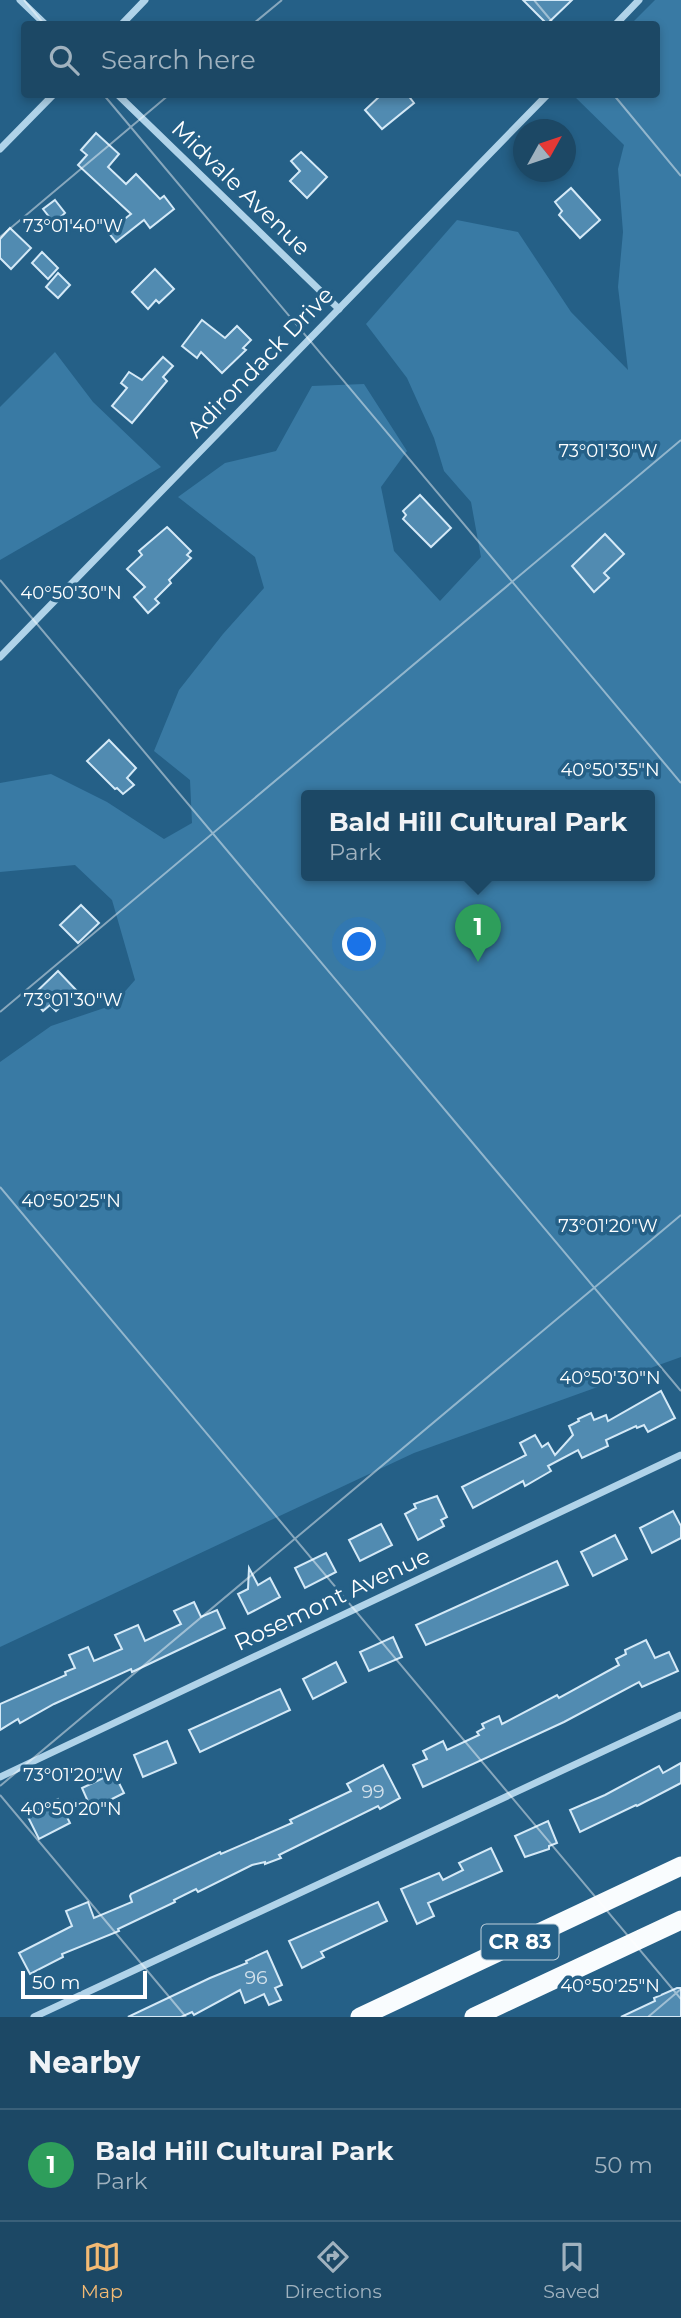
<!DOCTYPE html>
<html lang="en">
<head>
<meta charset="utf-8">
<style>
  body { margin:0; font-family:Montserrat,sans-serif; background:#29526e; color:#f1f3f6 }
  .compass { position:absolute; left:513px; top:119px; width:63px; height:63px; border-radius:50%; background:#1c4865; box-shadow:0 4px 10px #0003; rotate:50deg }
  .scale { position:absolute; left:21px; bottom:18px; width:126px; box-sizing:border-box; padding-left:7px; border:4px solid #fff; border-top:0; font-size:19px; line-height:24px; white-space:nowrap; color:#fff; -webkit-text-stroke:5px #256087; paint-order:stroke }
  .you { position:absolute; left:360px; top:945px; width:24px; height:24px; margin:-18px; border:5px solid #fff; border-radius:50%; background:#1a73e8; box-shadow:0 0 0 10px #1a73e833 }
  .badge { display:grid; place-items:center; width:46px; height:46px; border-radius:50%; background:#f3ba74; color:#fff; font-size:23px; font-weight:700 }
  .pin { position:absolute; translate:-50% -58px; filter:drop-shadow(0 2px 4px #0008) }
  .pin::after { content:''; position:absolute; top:37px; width:24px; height:21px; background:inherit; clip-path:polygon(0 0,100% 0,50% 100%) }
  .popup { position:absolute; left:301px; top:790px; width:354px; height:91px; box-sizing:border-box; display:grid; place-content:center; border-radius:7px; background:#1c4865; filter:drop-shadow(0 2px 5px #0005); font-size:23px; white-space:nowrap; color:#a0b2bf }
  .popup b { font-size:26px; color:#f1f3f6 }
  .popup::after { content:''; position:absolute; left:50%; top:100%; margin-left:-14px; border:14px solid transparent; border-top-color:#1c4865 }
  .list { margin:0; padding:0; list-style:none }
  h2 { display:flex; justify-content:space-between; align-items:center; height:91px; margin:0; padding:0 28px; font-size:30px }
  h2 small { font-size:23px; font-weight:400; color:#a0b2bf }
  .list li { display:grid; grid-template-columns:46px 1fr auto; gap:21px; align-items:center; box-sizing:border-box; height:112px; padding:0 28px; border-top:2px solid #3a6079 }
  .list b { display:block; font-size:26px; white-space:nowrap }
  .list p { margin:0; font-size:23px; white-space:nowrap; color:#a0b2bf }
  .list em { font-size:23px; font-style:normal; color:#a0b2bf }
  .icon { flex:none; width:38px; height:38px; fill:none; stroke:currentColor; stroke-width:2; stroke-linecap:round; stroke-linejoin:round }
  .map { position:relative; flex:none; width:681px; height:2017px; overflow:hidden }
  .search { position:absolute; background:#1c4865; box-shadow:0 4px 10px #0003; left:21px; right:21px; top:21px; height:77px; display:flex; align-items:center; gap:18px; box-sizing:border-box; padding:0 24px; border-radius:7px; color:#a0b2bf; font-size:26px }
  .sheet { height:203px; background:#1c4865 }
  nav { display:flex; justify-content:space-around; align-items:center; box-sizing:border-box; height:98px; border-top:2px solid #3a6079; background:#1c4865; font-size:19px; color:#a0b2bf }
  nav a { display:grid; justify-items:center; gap:4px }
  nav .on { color:#f3ba74 }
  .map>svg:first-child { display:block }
</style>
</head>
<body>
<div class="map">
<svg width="681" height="2017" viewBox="0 0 681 2017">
  <rect width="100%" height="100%" fill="#256087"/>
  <g fill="#397aa4" fill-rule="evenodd">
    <path d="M655,0H681V1357L414,1453L0,1647V1062L51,1026L113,1005L135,980L112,900L75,865L0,872V783L51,774L107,802L164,839L192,823L190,780L154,751L179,690L223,634L264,588L255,557L178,497L225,463L276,451L312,386L364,384L407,451L381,487L394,551L440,601L481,557L471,502L444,471L434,438L407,378L366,324L457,220L518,232L571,312L628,370L618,287L623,232L618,169L624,145L573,95L656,94V24H631ZM307,796H650V876H307Z"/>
    <polygon points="55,352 93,402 161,467 0,560 0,407"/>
  </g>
  <g fill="#518bb1" stroke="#d4e9f7" stroke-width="2">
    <polygon points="523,0 572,0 547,24"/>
    <polygon points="382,94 407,94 414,103 382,129 365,110"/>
    <polygon points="96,133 119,154 108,167 126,184 136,174 160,199 164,196 174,209 150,228 144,220 116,242 108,232 131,214 78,165 87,155 81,150"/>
    <polygon points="301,152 327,177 307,198 290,181 300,171 291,161"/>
    <polygon points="571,188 600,220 580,238 559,215 562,211 555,202"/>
    <polygon points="55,200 65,213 54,223 43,209"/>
    <polygon points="10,228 31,248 11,269 0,258 0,239"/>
    <polygon points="42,252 58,268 48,279 32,263"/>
    <polygon points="155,269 174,289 159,303 156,300 148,309 132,292"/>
    <polygon points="58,273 70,285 58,298 46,287"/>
    <polygon points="202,320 225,338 237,326 251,340 243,348 246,350 222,373 201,352 197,358 182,346"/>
    <polygon points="163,357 173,366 163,377 167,381 132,423 112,406 127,388 121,383 129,372 142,380"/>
    <polygon points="420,495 451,528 431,547 403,519 406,515 403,511"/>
    <polygon points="167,527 191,551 187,555 191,558 169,580 171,583 155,599 159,603 148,613 134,597 145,587 127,569 142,555 139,551"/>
    <polygon points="605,534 624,554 604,573 609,578 594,592 572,566"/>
    <polygon points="109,740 136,768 127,778 134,785 123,794 117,788 115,789 87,761"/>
    <polygon points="81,905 99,923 78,943 60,925"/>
    <polygon points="58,971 77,991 56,1011 50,1005 43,1011 31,997"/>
    <polygon points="661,1391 675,1418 648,1432 644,1425 637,1428 636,1426 606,1440 608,1446 582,1458 578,1450 548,1466 551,1471 525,1486 523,1481 473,1508 462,1487 526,1455 520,1443 535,1435 542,1447 548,1443 555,1455 573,1435 569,1426 579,1421 578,1419 591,1413 594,1420 606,1415 608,1421"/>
    <polygon points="437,1496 447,1517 441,1520 444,1526 418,1540 405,1514 416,1508 414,1504"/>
    <polygon points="673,1511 681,1526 681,1538 652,1553 640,1528"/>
    <polygon points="381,1524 392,1545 360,1561 349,1540"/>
    <polygon points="615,1535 627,1559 593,1576 581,1552"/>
    <polygon points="326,1553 336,1572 305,1588 295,1568"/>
    <polygon points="557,1561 568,1585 426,1645 416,1625"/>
    <polygon points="249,1568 258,1585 270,1578 280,1597 248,1614 238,1594 248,1589"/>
    <polygon points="194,1602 201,1617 217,1610 225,1628 132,1672 131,1669 54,1704 20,1723 18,1719 0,1730 0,1704 66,1675 65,1672 75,1668 69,1655 88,1647 94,1661 122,1649 115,1635 138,1625 145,1641 181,1624 174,1611"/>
    <polygon points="393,1637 402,1657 369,1671 360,1652"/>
    <polygon points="646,1640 655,1658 669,1652 678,1671 642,1687 639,1682 564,1722 423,1787 413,1765 427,1759 423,1751 443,1741 447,1750 479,1735 477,1732 484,1728 482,1724 499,1716 502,1724 557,1695 559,1698 619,1665 616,1659 626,1654 625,1650"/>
    <polygon points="336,1662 346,1682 313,1699 303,1679"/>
    <polygon points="280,1689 290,1710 200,1752 189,1730"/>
    <polygon points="167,1741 176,1763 143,1777 134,1755"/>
    <polygon points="681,1763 681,1783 637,1806 636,1805 580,1832 570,1810 605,1795 659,1766 663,1773"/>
    <polygon points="383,1765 400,1798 380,1809 378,1806 279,1855 281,1858 265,1864 265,1862 252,1865 198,1892 196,1889 174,1900 175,1902 118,1929 119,1931 62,1954 63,1957 30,1974 19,1953 72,1926 66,1911 88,1902 94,1918 132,1902 130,1896 131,1894 220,1852 221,1854 292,1823 290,1820 351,1791 347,1784"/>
    <polygon points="114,1773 124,1793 108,1801 110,1805 93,1813 82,1788"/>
    <polygon points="58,1799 70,1823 39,1839 27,1815"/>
    <polygon points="548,1821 557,1843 549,1846 549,1849 525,1857 515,1836"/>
    <polygon points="491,1848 502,1871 428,1903 434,1916 417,1924 401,1889 439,1873 443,1880 463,1870 459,1863"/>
    <polygon points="378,1902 387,1921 321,1952 324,1957 302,1968 289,1941"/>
    <polygon points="267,1951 282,1985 275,1988 281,2000 269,2005 264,1994 245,2003 240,1990 194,2015 192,2012 181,2017 128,2017 210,1978 247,1963 246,1961"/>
    <polygon points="677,1988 681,1988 681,2017 621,2017 655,2001 654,1998"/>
  </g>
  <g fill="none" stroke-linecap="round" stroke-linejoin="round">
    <g stroke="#b0d3e9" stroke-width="7">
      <polyline points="20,0 45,24"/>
      <polyline points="122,24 145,0"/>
      <polyline points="616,24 639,0"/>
      <polyline points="117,94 339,309"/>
      <polyline points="0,149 54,94"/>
      <polyline points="0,657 548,94"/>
      <polyline points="0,1777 681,1455"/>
      <polyline points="34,2017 681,1715"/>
    </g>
    <g stroke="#f9fcfe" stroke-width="19">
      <polyline points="360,2017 681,1866"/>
      <polyline points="474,2017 681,1920"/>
    </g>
  </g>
  <path fill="none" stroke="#fff" stroke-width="2" stroke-opacity="0.45" d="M24,0L44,24M534,0L554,24M253,24L282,0M103,94L681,783M613,94L681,176M0,237L170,94M0,580L681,1391M0,1012L681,440M0,1187L681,1999M0,1786L681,1215M0,1795L186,2017M648,2017L681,1989"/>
  <g text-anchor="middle" stroke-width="7" stroke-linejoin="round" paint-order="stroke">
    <g font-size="19" fill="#d4e2ec">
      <text x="373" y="1798">99</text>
      <text x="256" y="1984">96</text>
    </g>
    <rect fill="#256087" stroke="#becfdb" stroke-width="2" x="481.5" y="1924.5" width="77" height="35" rx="5"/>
    <g font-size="21" font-weight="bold" fill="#fff">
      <text x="520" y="1949">CR 83</text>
    </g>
    <g font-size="23" fill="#fff" stroke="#256087">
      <text transform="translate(241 188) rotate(44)" y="8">Midvale Avenue</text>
      <text transform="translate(260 362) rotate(-46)" y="8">Adirondack Drive</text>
      <text transform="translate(332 1599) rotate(-25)" y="8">Rosemont Avenue</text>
    </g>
  </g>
  <g font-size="18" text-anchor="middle" fill="#fff" stroke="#256087" stroke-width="7" stroke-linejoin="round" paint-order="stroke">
    <text x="73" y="232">73°01'40"W</text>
    <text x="608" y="457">73°01'30"W</text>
    <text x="71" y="599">40°50'30"N</text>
    <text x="610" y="776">40°50'35"N</text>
    <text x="73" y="1006">73°01'30"W</text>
    <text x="71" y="1207">40°50'25"N</text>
    <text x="608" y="1232">73°01'20"W</text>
    <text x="610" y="1384">40°50'30"N</text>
    <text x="73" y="1781">73°01'20"W</text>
    <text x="71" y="1815">40°50'20"N</text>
    <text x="610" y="1992">40°50'25"N</text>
  </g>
</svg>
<svg class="compass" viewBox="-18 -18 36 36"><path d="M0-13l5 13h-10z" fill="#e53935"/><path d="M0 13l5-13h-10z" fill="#a0b2bf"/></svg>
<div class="scale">50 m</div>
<div class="you"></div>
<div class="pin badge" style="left:478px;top:962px;background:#2e9e5b">1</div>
<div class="popup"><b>Bald Hill Cultural Park</b>Park</div>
<div class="search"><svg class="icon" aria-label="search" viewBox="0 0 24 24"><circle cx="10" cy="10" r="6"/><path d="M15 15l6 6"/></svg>Search here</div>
</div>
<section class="sheet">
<h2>Nearby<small></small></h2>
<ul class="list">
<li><span class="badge" style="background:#2e9e5b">1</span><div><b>Bald Hill Cultural Park</b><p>Park</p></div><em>50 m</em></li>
</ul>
</section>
<nav>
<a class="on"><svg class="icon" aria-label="map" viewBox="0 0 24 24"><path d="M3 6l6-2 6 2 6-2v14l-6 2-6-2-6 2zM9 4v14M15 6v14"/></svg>Map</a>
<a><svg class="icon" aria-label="directions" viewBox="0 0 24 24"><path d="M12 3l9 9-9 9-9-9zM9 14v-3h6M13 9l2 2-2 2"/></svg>Directions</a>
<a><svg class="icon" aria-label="saved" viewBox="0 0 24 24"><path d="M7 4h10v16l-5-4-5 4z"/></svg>Saved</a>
</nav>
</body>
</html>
